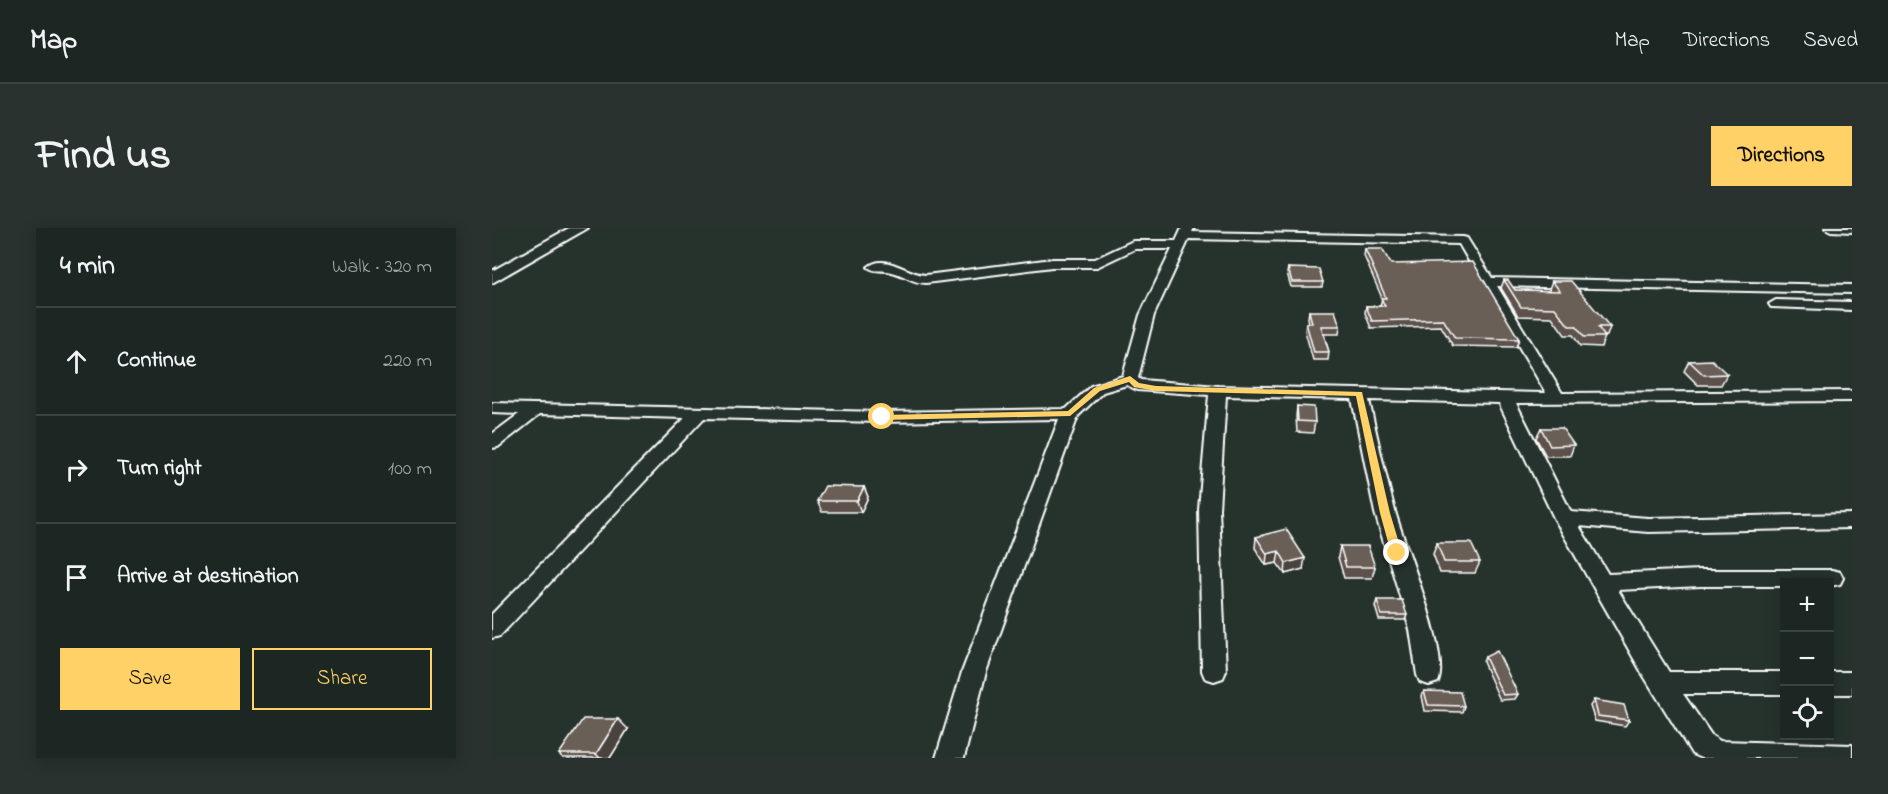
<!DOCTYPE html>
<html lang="en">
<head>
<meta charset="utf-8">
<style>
  body { margin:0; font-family:"Indie Flower",sans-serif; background:#29322f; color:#f1f3f6 }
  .controls { position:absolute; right:18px; bottom:18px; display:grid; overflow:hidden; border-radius:0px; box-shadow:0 3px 15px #0003 }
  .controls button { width:54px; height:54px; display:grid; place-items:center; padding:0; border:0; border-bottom:2px solid #3a4340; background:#1c2622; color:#f1f3f6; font:30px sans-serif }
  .stop { position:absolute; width:18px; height:18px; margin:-14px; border:4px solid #ffd166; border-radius:50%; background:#fff }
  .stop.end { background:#ffd166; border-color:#fff; box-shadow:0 2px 6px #0008 }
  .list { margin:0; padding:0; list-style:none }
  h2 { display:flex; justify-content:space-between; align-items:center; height:78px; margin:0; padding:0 24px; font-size:26px }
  h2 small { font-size:20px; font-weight:400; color:#a0a5a5 }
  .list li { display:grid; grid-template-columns:39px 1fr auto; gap:18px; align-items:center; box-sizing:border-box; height:108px; padding:0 24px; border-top:2px solid #3a4340 }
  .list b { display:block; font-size:22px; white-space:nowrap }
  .list em { font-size:20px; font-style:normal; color:#a0a5a5 }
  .actions { display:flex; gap:12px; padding:18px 24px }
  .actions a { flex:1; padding:14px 0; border:2px solid #ffd166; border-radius:0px; text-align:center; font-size:21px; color:#ffd166 }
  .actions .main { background:#ffd166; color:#111 }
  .icon { flex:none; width:33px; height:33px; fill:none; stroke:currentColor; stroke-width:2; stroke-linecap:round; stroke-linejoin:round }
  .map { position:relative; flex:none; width:1360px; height:530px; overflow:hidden; border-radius:0px }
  header { display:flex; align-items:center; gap:36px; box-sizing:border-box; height:84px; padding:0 30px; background:#1c2622; border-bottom:2px solid #3a4340 }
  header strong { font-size:28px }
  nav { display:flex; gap:33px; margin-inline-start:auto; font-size:21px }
  .intro { display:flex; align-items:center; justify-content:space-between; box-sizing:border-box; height:144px; padding:0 36px }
  h1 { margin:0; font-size:42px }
  .button { padding:15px 27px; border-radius:0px; background:#ffd166; color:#111; font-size:21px; font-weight:700 }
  main { display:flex; gap:36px; padding:0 36px }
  aside { flex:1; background:#1c2622; border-radius:0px; box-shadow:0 3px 15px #0003 }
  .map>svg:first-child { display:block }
</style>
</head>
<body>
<header>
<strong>Map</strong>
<nav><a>Map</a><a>Directions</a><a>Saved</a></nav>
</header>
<div class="intro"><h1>Find us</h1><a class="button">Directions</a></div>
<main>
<aside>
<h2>4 min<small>Walk · 320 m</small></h2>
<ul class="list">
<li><svg class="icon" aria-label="ahead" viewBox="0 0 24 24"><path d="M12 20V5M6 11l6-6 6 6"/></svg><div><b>Continue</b></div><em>220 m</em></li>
<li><svg class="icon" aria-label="right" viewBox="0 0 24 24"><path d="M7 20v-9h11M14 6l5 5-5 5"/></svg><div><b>Turn right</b></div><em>100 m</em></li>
<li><svg class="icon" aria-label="arrive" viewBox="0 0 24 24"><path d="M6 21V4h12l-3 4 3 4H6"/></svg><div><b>Arrive at destination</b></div></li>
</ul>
<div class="actions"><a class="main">Save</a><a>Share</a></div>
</aside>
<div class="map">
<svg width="1360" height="530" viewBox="0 0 1360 530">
  <rect width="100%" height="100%" fill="#26332d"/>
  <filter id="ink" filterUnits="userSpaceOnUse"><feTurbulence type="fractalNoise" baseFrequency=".0167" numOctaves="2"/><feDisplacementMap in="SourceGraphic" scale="12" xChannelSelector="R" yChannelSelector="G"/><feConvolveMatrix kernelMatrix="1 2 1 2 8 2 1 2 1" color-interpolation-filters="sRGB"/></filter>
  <g filter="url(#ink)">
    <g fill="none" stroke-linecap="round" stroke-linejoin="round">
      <g stroke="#fff" stroke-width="4">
        <g id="minor">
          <path d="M690,0H702L700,4L971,9L975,10L1000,50L1360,57V65L1005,58L1070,165L1360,163V173L1024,175L1079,284L1156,290L1360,286V300L1156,304L1087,298L1116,346L1209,342H1340L1348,344L1351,350L1348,356L1338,358V355H1292V358H1209L1126,362L1177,444H1292V466H1191L1220,508L1228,513L1360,517V530H1209L1200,526L1150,445L1062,290L1007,175L877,172C885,209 893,246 903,283C912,317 959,427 946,454L937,457L928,454L925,447L918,402L883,285L860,171L734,168L727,281L734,443L731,450L722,453L713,450L710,443L707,281L717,167L645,162L635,157L611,164L586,188L494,444L472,530H444L470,444L567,191L390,194L212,190L8,408L0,410V386L193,190L48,186L6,219L0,220V206L27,186L0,185V175L390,184L574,181L599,158L631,148L648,87L680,21H643L605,39H560L434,55C420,55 413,47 400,44C391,41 383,45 376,39C393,24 416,47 434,47L560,31H603L641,13H684ZM697,11L967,16L1054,165L726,158L649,152L646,150L662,87Z"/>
          <polygon points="1333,0 1360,0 1360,4 1339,3"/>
          <polygon points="1284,72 1360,74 1360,82 1279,79 1277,76"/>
          <rect x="1338" y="444" width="22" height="22"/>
        </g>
      </g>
      <g stroke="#fff" stroke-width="4">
        <polygon id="tertiary" points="77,0 96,0 0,55 0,43"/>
      </g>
      <use href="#minor" fill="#26332d" fill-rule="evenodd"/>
      <use href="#tertiary" fill="#26332d" fill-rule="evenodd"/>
    </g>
    <g fill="#5b514b" stroke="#fff" stroke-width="1.5">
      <polygon points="873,21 899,36 1027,111 1024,119 961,118 949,98 879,100 873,85 874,78 888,78 890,70 872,28"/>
      <polygon points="796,40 831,54 830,59 799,59 795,45"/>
      <polygon points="1012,52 1023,62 1058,63 1057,61 1060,53 1118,99 1115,108 1112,108 1113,109 1109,119 1088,118 1081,107 1073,107 1060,89 1026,88 1009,60"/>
      <polygon points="817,83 848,98 847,106 832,106 837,124 836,132 821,132 813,103 814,95 817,95 816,90"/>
      <polygon points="1197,133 1235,146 1229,157 1206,157 1192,143"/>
      <polygon points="805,178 823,194 821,205 805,204 804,189"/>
      <polygon points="1049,200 1082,217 1078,228 1054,228 1044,210"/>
      <polygon points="372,259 376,269 369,284 330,284 325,273"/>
      <polygon points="764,309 811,341 793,346 785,335 774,337 763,320"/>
      <polygon points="945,315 988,334 983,345 948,345 941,326"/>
      <polygon points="848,318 883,339 880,350 852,350 846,329"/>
      <polygon points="885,372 915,387 913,392 887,392 883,378"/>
      <polygon points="993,429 1026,466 1023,471 1008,472 991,434"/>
      <polygon points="932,463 972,478 970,484 933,483 930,468"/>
      <polygon points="1102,472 1137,492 1133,498 1103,493 1098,478"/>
      <polygon points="136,501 118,530 71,530 67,526"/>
    </g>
    <g fill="#4a423d" stroke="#fff" stroke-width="1.5">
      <polygon points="372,259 376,269 369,284 365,273"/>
      <polygon points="787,323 785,335 774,337 775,326"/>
      <polygon points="813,330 811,341 793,346 794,335"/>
      <polygon points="126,491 136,501 118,530 108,530 104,526"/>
    </g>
    <g fill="#6a5e57" stroke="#fff" stroke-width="1.5">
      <polygon points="873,21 890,21 899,36 981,34 1027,111 963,110 951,91 880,93 874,78 893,78 889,70 894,70"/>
      <polygon points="796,40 827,41 831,54 800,54"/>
      <polygon points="1012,52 1016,52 1023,62 1068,63 1060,53 1079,53 1118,99 1106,99 1113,109 1092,109 1084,98 1077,98 1063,80 1029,79"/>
      <polygon points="817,83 843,83 848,98 829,98 837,124 822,124 814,95 820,95"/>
      <polygon points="1220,132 1235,146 1212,147 1197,133"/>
      <polygon points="805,178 822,179 823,194 806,193"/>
      <polygon points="1049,200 1070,200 1082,217 1058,218"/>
      <polygon points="333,258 372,259 365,273 325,273"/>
      <polygon points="794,301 813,330 794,335 787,323 775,326 764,309"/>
      <polygon points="945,315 979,315 988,334 952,334"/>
      <polygon points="848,318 876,318 883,339 854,339"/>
      <polygon points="885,372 910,372 915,387 889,387"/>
      <polygon points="1005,423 1026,466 1011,467 993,429"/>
      <polygon points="932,463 968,464 972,478 936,477"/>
      <polygon points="1102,472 1132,477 1137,492 1106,488"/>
      <polygon points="91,491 126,491 104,526 67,526"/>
    </g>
  </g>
  <polygon fill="#ffd166" points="638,148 647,155 664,158 870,164 898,285 910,325 909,327 905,328 899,325 888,285 864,168 664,163 642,159 637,154 608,163 578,188 390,192 386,189 390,187 576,183 602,160"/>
</svg>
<div class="controls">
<button>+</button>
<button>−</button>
<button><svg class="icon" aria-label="locate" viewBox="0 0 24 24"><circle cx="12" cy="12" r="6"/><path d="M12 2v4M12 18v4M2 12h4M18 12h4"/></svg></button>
</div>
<div class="stop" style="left:390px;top:189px"></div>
<div class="stop end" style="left:905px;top:325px"></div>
</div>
</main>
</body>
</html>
